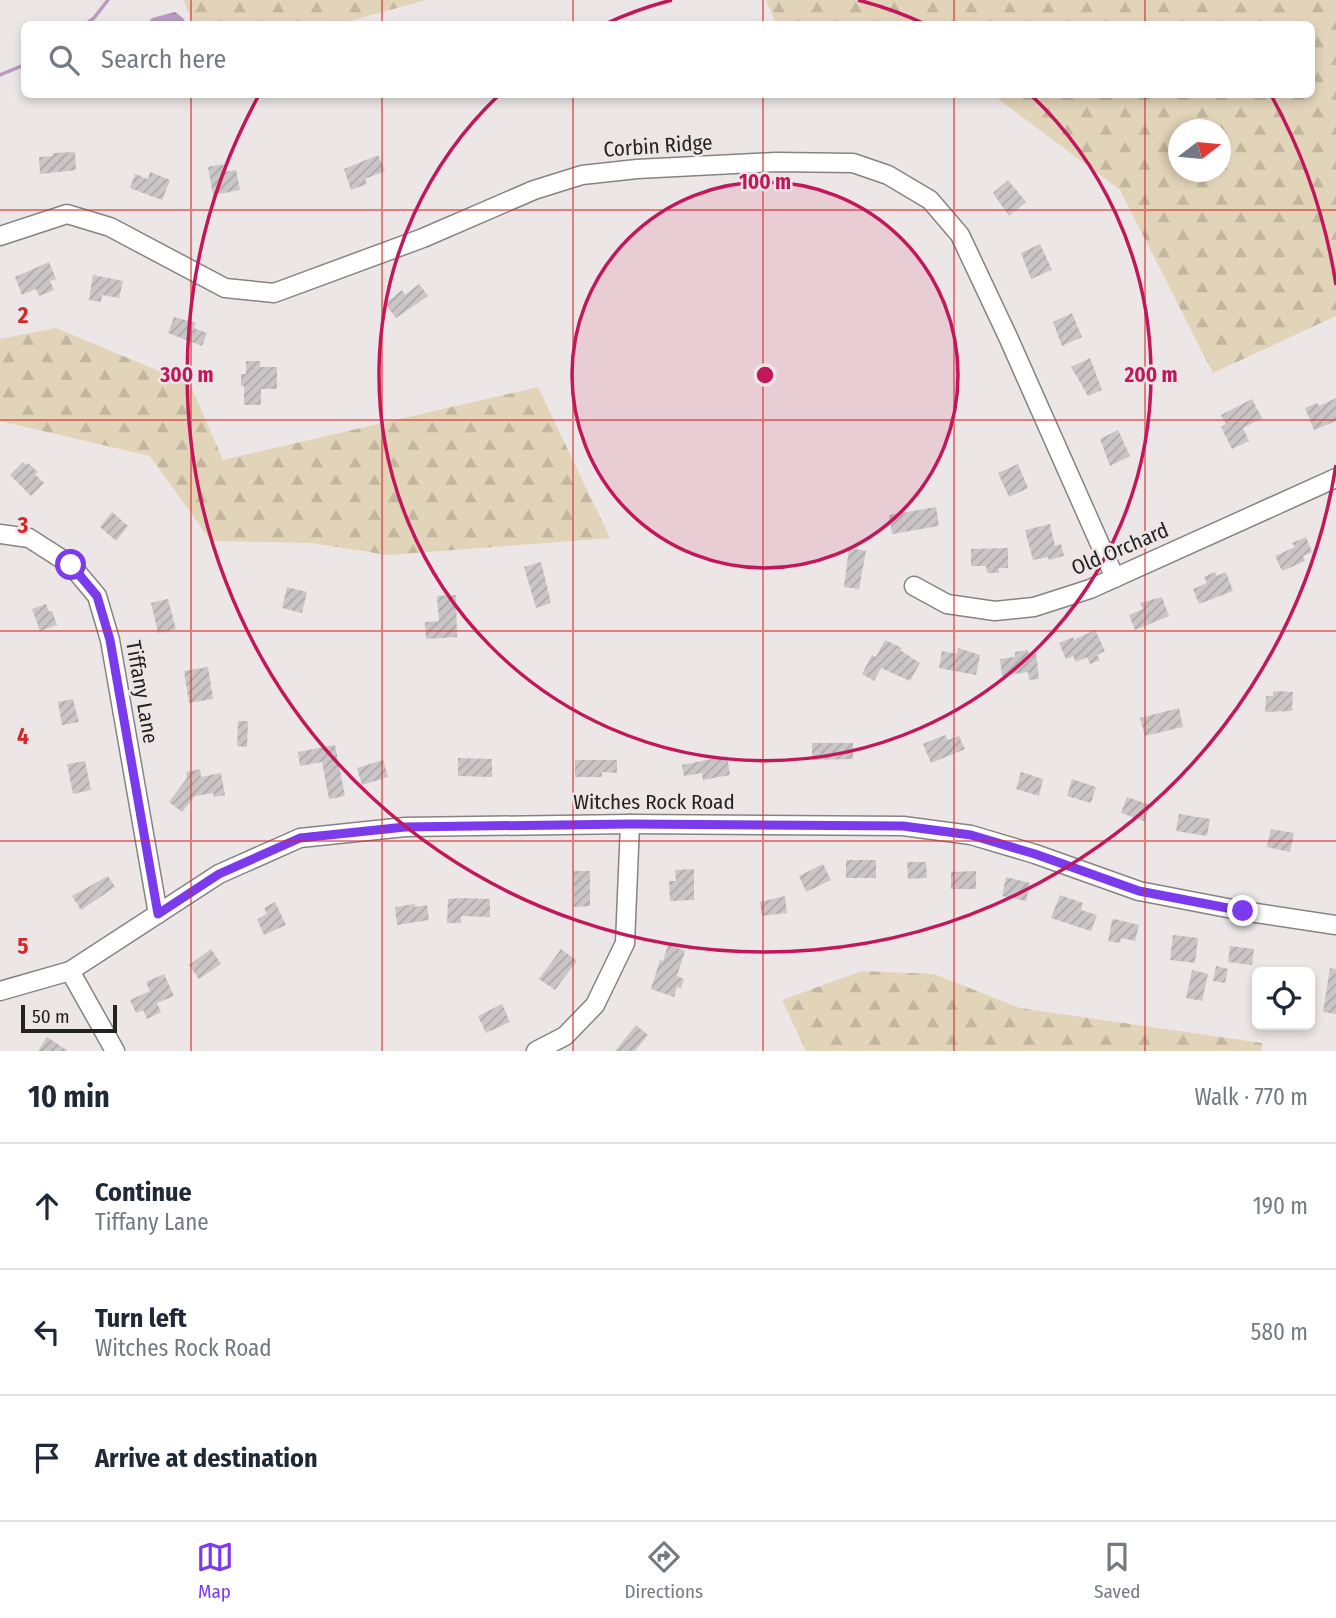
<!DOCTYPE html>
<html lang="en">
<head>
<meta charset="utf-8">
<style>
  body { margin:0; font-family:"Fira Sans Condensed",sans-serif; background:#f2f2f3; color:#1f2937 }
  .controls { position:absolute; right:21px; bottom:21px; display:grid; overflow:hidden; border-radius:10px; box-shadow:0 4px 10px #0003 }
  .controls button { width:63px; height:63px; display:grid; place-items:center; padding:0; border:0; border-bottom:2px solid #e0e1e3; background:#fff; color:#1f2937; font:35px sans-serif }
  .compass { position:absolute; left:1168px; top:119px; width:63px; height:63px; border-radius:50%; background:#fff; box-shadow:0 4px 10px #0003; rotate:74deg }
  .scale { position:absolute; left:21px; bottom:18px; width:96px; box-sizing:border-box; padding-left:7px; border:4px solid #252222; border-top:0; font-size:19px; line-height:24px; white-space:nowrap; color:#252222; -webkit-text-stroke:5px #ede6e6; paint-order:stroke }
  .stop { position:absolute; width:21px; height:21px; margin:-16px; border:5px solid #7c3aed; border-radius:50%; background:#fff }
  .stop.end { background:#7c3aed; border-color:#fff; box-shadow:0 2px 7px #0008 }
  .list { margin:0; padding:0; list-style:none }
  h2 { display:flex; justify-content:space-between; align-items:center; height:91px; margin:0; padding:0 28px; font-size:30px }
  h2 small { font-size:23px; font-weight:400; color:#747a83 }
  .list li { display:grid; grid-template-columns:46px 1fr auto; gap:21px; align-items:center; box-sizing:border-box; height:126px; padding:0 28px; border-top:2px solid #e0e1e3 }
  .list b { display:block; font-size:26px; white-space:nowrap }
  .list p { margin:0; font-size:23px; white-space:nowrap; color:#747a83 }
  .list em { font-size:23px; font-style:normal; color:#747a83 }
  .icon { flex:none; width:38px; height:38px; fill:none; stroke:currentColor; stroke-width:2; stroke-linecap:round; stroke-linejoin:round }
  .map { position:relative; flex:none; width:1336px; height:1051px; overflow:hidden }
  .search { position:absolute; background:#fff; box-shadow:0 4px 10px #0003; left:21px; right:21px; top:21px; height:77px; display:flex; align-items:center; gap:18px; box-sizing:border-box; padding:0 24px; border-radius:10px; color:#747a83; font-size:26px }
  .sheet { height:469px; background:#fff }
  nav { display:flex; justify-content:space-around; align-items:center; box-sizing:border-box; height:98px; border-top:2px solid #e0e1e3; background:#fff; font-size:19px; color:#747a83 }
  nav a { display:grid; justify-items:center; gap:4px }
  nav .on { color:#7c3aed }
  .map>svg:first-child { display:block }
</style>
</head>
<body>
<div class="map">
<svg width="1336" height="1051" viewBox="0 0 1336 1051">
  <defs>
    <pattern id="forest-firs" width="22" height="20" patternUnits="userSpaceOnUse" patternTransform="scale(1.75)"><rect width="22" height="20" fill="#e2d4b9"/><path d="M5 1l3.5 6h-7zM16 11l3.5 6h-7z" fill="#c2b69f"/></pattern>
    <pattern id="water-rules" width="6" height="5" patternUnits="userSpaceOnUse" patternTransform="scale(1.75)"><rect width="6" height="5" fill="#b99ac0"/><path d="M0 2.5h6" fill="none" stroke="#967d9c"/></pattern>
    <pattern id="building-hatch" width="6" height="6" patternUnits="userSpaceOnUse" patternTransform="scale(1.75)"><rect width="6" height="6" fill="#cac5c7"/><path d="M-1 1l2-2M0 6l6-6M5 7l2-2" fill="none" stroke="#ada9ab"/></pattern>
  </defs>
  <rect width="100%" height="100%" fill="#ede6e6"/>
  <g fill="url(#forest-firs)" fill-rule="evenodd">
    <polygon points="183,0 426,0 339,24 194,24"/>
    <path d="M766,0H1336V316L1213,373L1120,190L993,95L1312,94V24H776ZM1178,130H1220V172H1178Z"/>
    <polygon points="56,328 190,384 223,460 538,387 610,538 388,555 312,543 211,541 150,456 0,421 0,339"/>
    <polygon points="862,971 934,974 1020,1008 1262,1043 1262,1051 806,1051 782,1000"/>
  </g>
  <polygon fill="url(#water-rules)" points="175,12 183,18 186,24 147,24 152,18"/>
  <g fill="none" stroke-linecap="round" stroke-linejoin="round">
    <g stroke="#b99ac0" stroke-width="3.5">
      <polyline points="86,24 94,18 108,0"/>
      <polyline points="0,75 24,65"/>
    </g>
  </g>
  <g fill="url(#building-hatch)">
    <polygon points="75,152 76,170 40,174 39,157 53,156 53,153"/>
    <polygon points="378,155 385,171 365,179 367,184 351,190 344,169"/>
    <polygon points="223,164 224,172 236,170 240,190 213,195 208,167"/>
    <polygon points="150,172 170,180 162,200 130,188 135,174 148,179"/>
    <polygon points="1008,180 1026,202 1009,216 993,193"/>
    <polygon points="1040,244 1052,270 1031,279 1021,253"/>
    <polygon points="49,262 56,279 50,281 54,290 39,296 36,289 22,295 15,277"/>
    <polygon points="93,275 123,281 119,298 102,295 101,302 89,300"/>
    <polygon points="419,284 428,296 396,318 385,304 402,290 405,295"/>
    <polygon points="1072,313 1082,337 1062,346 1053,322"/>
    <polygon points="174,317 196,323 194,328 207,333 202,346 168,333"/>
    <polygon points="1090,358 1102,390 1088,396 1071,367"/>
    <polygon points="246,361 260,361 260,367 277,367 277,389 261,389 261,405 244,405 244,386 241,386 241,374 246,374"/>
    <polygon points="1336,398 1336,421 1314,430 1305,408 1317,403 1319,406"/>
    <polygon points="1252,399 1262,418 1243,428 1249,441 1232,449 1221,427 1226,424 1221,415"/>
    <polygon points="1118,430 1130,456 1110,466 1100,439"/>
    <polygon points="23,462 26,465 28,463 38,472 35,474 44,483 31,496 10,475"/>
    <polygon points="1018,464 1028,488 1009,497 998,473"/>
    <polygon points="936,507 939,526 892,534 889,515"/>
    <polygon points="112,512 128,526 116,541 100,527"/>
    <polygon points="1050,524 1055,546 1061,544 1064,556 1049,560 1048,557 1033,560 1025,530"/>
    <polygon points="1306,537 1312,552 1303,556 1305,561 1282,571 1275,556 1295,547 1292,543"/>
    <polygon points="849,548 866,551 859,589 844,587"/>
    <polygon points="1008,548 1008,568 999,568 999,573 987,573 986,566 971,566 971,549"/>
    <polygon points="541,562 551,603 536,608 524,567"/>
    <polygon points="1215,572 1217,576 1226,572 1233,591 1199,604 1193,589 1207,583 1204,577"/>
    <polygon points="287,587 307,592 302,613 282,608"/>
    <polygon points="456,595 457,637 426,639 425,622 439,621 437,596"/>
    <polygon points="1162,597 1169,616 1135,630 1129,615 1143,609 1140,603"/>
    <polygon points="168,599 176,629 158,633 151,603"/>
    <polygon points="46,604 49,612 52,611 57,625 40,631 32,609"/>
    <polygon points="1095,630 1105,651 1097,655 1100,660 1090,664 1087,657 1076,662 1073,656 1066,659 1059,643 1073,637 1074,640"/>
    <polygon points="885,640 902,648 900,650 920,663 910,681 881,668 874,681 862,674 872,655 876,657"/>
    <polygon points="958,648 980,655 976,675 939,668 942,651 957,654"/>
    <polygon points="1028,650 1028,653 1036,652 1039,679 1029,680 1028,672 1002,676 1000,659 1015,657 1015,652"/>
    <polygon points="208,667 213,699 189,703 184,671"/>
    <polygon points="1278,691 1293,692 1292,711 1265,712 1266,696 1273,696 1273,692"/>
    <polygon points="73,699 79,722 62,725 58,702"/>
    <polygon points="1179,708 1183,727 1145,736 1140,718"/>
    <polygon points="238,721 248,721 247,747 237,746"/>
    <polygon points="945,735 948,740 959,736 965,749 931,763 923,744"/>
    <polygon points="812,743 853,743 853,759 812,760"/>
    <polygon points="335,745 345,796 329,799 322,762 300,766 298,752"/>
    <polygon points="727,756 730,775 703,780 702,773 684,776 682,765"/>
    <polygon points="458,758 492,759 492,777 458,776"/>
    <polygon points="383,760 388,777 362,785 357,768"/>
    <polygon points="575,760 617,760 617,773 602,772 602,777 575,777"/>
    <polygon points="85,761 91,790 73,794 67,764"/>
    <polygon points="200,769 201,777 221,773 225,795 214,797 213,793 195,796 182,812 169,802 187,778 186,772"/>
    <polygon points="1021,772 1043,779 1039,796 1016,789"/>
    <polygon points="1072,779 1096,787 1091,803 1067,796"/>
    <polygon points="1127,797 1150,805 1144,821 1121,813"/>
    <polygon points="1179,814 1210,819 1207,836 1176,831"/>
    <polygon points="1271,829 1294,833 1290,852 1267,847"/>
    <rect x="846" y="860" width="30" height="18"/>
    <polygon points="907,862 926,862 927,878 908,879"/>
    <polygon points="823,864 831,880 806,892 799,876"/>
    <polygon points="694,869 694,900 670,901 669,881 676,881 675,870"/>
    <polygon points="573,871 590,871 590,906 574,907"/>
    <polygon points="976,871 976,889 951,889 951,872"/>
    <polygon points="108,876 115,887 81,910 72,896"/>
    <polygon points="1006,877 1030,883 1026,901 1002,896"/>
    <polygon points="1060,895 1083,903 1081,910 1097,915 1091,931 1051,918"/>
    <polygon points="785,896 787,913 762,916 760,902"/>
    <polygon points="462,898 490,899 490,917 461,916 461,923 447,923 448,899"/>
    <polygon points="275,902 286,925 264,935 257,919 267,914 264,908"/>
    <polygon points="415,904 415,907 427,905 429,920 397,925 395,907"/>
    <polygon points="1114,919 1139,925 1135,941 1121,938 1120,943 1108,941 1112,920"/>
    <polygon points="1173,935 1198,938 1195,963 1170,960"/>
    <polygon points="668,945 685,951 677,976 684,979 681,988 677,987 674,997 651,989 660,960 663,961"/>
    <polygon points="1230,946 1254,949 1252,965 1228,962"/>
    <polygon points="211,949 221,964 199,979 189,965"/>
    <polygon points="561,949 577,961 555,990 539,979"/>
    <polygon points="1216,966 1228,969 1225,983 1213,981"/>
    <polygon points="1330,968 1336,969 1336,1014 1323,1012"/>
    <polygon points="1192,970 1208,974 1202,1001 1186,998"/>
    <polygon points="164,974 174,996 157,1003 161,1012 147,1019 143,1010 136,1013 130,1000 150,991 146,982"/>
    <polygon points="502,1004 510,1022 486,1033 478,1016"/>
    <polygon points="636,1025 648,1035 635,1051 615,1051"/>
    <polygon points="47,1037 68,1051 38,1051"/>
  </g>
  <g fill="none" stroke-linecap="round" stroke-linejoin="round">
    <g stroke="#888282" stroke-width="21">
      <g id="minor">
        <polyline points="0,236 67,214 110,227 225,288 274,293 423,238 534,190 582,175 637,169 776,162 853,163 888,175 930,200 960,235 1008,337 1115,578"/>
        <polyline points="0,534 29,538 71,565 97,596 110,640 158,914"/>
        <polyline points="914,586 947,604 995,611 1034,607 1090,589 1336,478"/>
        <polyline points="70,971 115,1051"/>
        <polyline points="0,991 70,971 219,874 300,838 405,827 630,824 903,826 971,835 1035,854 1139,891 1243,911 1336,925"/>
        <polyline points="536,1051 565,1036 595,1005 625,943 630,824"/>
      </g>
    </g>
    <use href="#minor" stroke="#fff" stroke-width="18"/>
  </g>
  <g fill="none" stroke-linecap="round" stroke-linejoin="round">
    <polyline stroke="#7c3aed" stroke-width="9" points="71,565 97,596 110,640 158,914 219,874 300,838 405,827 630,824 903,826 971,835 1035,854 1139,891 1243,911"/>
  </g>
  <path fill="none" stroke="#d62828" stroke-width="2" stroke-opacity="0.55" d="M191,0V24M382,0V24M573,0V24M763,0V24M954,0V24M1145,0V24M191,94V1051M382,94V1051M573,94V1051M763,94V1051M954,94V1051M1145,94V1051M0,210H1336M0,420H1336M0,631H1336M0,841H1336"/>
  <circle cx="765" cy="375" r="193" fill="#c2185b" fill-opacity=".12"/>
  <g fill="none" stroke="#c2185b" stroke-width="3.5">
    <circle cx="765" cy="375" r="193"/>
    <path d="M605 24A386 386 0 0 1 672 0M858 0A386 386 0 0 1 925 24M1031 95A386 386 0 1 1 499 95"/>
    <path d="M1336 465A578 578 0 1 1 259 95M1271 95A578 578 0 0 1 1336 285"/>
  </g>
  <g text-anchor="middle" stroke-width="5" stroke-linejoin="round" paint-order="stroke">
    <g font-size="21" fill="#252222" stroke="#ede6e6">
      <text transform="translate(658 146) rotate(-4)" y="7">Corbin Ridge</text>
      <text transform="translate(1120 549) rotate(-23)" y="7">Old Orchard</text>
      <text transform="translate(142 692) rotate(80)" y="7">Tiffany Lane</text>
      <text x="654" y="809">Witches Rock Road</text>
    </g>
  </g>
  <g font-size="23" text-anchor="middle" font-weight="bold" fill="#d62828" stroke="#ede6e6" stroke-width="5" stroke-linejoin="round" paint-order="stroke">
    <text x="23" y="323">2</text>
    <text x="23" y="533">3</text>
    <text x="23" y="744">4</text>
    <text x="23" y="954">5</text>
  </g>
  <circle cx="765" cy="375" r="10" fill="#c2185b" stroke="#ede6e6" stroke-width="3.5"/>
  <g font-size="21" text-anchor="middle" font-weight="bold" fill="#c2185b" stroke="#ede6e6" stroke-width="5" stroke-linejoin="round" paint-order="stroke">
    <text x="765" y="189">100 m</text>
    <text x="1151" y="382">200 m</text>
    <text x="187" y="382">300 m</text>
  </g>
</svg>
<div class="controls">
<button><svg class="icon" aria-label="locate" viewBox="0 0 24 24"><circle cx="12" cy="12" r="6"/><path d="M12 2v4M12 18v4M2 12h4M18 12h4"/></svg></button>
</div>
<svg class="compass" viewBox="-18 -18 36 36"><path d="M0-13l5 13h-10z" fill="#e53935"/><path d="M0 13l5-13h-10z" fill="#747a83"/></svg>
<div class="scale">50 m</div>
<div class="stop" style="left:71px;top:565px"></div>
<div class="stop end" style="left:1243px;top:911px"></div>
<div class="search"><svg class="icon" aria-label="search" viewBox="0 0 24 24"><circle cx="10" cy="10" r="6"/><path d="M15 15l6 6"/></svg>Search here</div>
</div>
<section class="sheet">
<h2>10 min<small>Walk · 770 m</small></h2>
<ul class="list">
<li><svg class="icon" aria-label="ahead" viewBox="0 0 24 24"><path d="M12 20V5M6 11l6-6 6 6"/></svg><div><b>Continue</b><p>Tiffany Lane</p></div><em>190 m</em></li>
<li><svg class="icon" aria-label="left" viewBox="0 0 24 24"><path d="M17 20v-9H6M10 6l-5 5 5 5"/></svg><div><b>Turn left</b><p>Witches Rock Road</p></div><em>580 m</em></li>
<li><svg class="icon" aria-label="arrive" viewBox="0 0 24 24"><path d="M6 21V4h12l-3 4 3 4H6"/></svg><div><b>Arrive at destination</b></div></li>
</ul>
</section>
<nav>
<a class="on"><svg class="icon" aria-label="map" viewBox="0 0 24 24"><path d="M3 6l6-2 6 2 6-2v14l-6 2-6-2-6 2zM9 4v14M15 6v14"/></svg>Map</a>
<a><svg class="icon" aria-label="directions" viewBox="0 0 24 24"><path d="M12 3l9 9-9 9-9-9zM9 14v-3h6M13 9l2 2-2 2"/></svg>Directions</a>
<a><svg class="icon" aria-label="saved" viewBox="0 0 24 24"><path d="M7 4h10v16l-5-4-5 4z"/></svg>Saved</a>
</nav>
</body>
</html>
